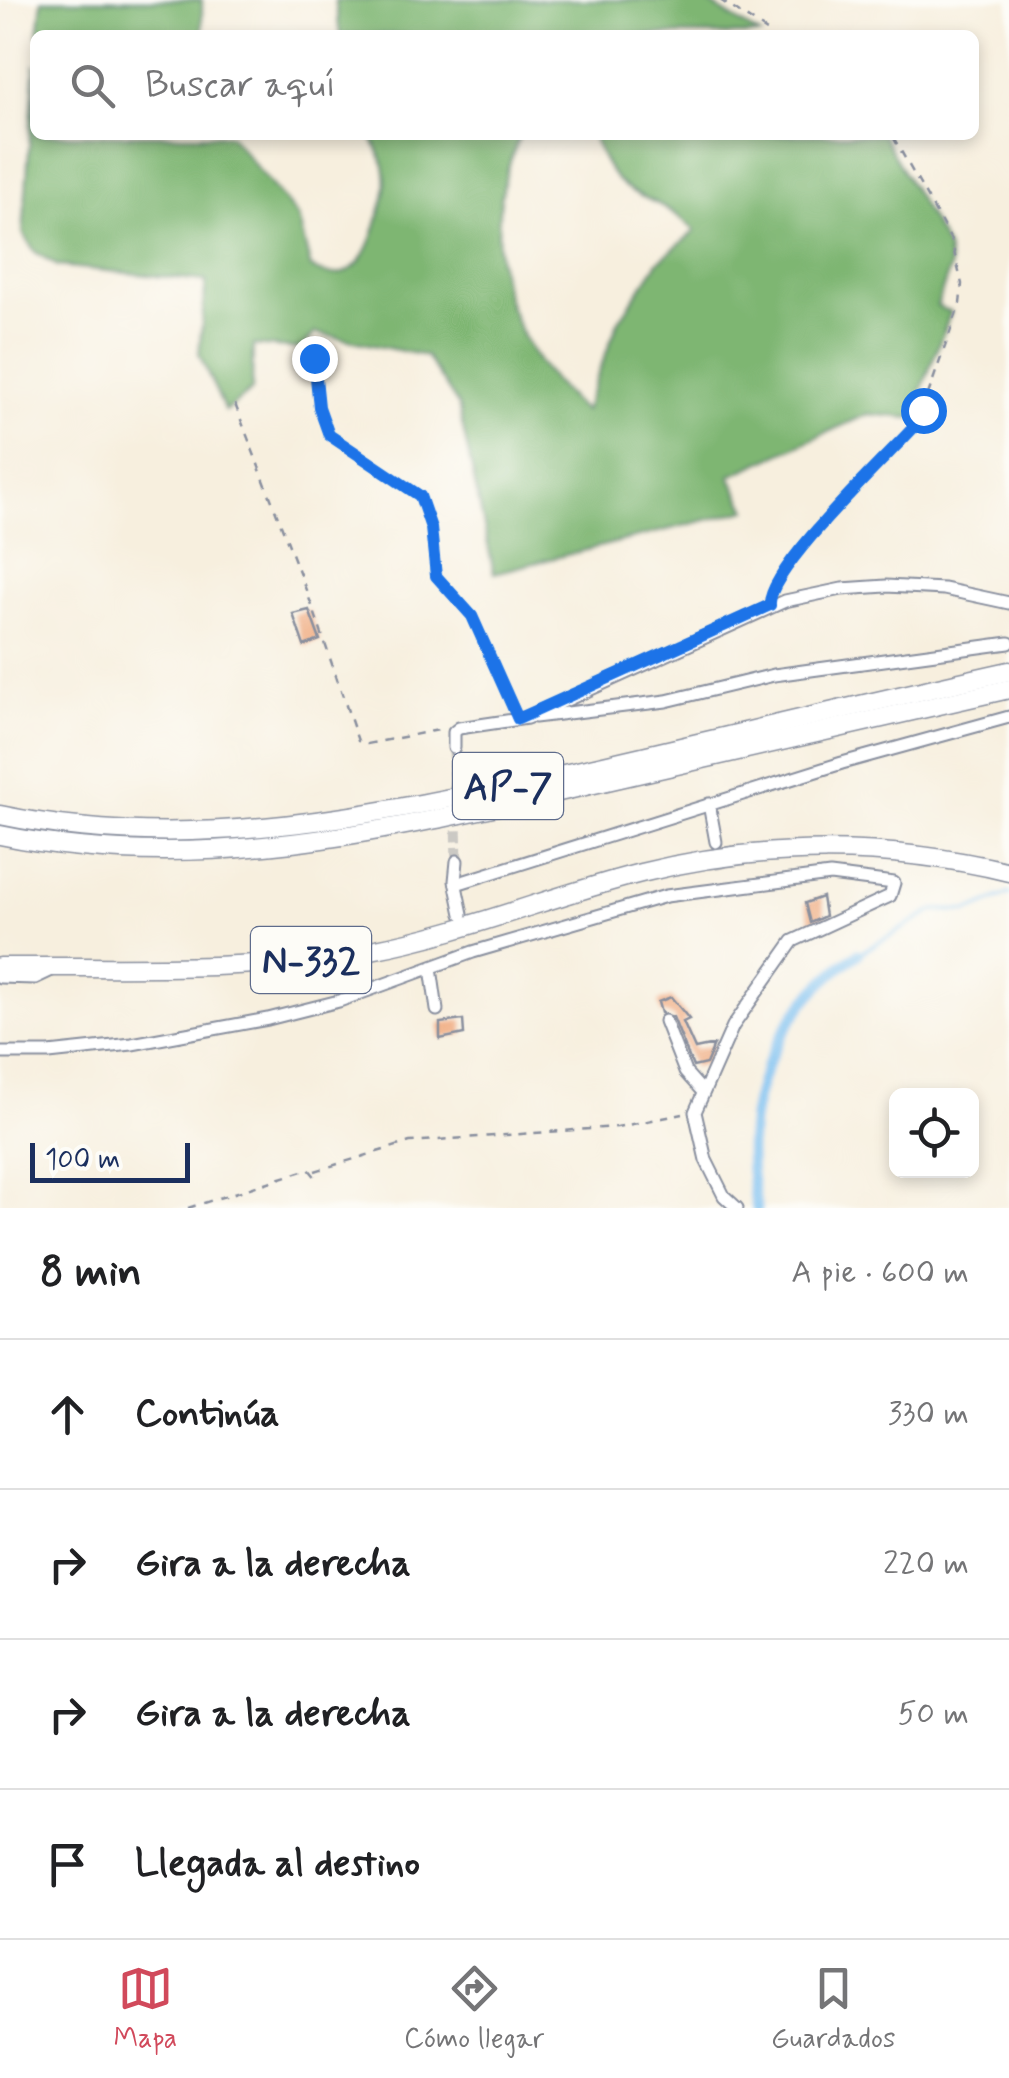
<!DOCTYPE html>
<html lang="es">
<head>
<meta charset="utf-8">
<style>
  body { margin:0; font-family:Mynerve,sans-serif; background:#f6f6f6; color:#202124 }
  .controls { position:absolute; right:30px; bottom:30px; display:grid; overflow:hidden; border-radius:15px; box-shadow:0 5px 15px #0003 }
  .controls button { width:90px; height:90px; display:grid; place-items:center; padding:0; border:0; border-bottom:2px solid #e0e0e0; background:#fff; color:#202124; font:50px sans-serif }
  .scale { position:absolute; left:30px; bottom:25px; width:160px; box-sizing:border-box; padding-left:10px; border:5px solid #1b2f5e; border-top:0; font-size:28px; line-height:35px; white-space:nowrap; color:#1b2f5e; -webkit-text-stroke:8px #fdfcf7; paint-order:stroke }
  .stop { position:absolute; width:30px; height:30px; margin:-22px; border:8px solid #1a73e8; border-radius:50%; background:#fff }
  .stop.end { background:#1a73e8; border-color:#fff; box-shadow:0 2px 10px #0008 }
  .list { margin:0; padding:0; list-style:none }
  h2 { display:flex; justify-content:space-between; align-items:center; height:130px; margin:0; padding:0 40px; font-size:42px }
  h2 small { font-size:32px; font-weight:400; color:#757577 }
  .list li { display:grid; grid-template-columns:65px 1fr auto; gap:30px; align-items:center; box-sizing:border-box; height:150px; padding:0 40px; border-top:2px solid #e0e0e0 }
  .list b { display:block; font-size:38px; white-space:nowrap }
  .list em { font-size:32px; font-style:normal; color:#757577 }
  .icon { flex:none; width:55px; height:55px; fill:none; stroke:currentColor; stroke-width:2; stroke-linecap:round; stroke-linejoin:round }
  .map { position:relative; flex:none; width:1009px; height:1208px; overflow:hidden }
  .search { position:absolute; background:#fff; box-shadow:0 5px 15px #0003; left:30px; right:30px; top:30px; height:110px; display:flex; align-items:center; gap:25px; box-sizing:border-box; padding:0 35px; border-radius:15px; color:#757577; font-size:38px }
  .sheet { height:730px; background:#fff }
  nav { display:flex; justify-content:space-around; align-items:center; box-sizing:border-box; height:140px; border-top:2px solid #e0e0e0; background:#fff; font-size:28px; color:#757577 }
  nav a { display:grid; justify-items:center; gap:5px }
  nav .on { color:#d1495b }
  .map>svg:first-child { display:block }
</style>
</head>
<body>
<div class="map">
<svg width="1009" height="1208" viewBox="0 0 1009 1208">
  <rect width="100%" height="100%" fill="#fdfcf7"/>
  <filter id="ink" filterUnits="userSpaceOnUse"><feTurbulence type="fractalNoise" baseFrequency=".01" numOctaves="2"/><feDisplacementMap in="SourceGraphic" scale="20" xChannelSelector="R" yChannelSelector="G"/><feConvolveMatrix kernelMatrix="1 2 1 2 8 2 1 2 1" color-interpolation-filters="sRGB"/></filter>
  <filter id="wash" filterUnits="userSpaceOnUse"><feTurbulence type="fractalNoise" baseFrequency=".0048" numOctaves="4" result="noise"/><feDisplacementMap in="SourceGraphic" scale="40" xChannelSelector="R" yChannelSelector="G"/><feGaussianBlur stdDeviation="2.25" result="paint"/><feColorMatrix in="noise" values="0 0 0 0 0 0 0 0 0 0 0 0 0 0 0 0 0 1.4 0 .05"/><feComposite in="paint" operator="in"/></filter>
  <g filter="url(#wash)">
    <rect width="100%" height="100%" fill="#f7efde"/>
    <g fill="#7eb672" stroke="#4c7268" stroke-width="2.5">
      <polygon points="42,0 202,0 202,35 38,35"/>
      <polygon points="335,0 704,0 760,35 340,35"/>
      <path d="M35,64V135H230L298,217L311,268C349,287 366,260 376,226C381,207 388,193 385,172C384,160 376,147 371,135H520C476,238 500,339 584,411L618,322L658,262L695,231C650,184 618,211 593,135H882L947,248L950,268L937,306L951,312L911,418L868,414L730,476L747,510L494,573L458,405L426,356L315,333L301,349L253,345L252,390L225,411L199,354L206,281L58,266L34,251L23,233Z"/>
    </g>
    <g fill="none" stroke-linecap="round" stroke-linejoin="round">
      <polyline stroke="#78bef0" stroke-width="4" points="858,954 935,910 968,911 1009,894"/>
      <path stroke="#78bef0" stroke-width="11" d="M757,1208C733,1111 774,1010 858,954"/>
    </g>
    <g id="blocks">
      <g fill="#efa678">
        <polygon points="309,610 320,640 304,646 293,614"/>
        <polygon points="822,897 825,916 810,923 805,903"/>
        <polygon points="671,997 689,1019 683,1022 695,1049 714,1045 706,1064 693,1067 673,1017 661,1013 658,1002"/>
        <polygon points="463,1020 464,1034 440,1039 440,1023"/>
      </g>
    </g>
  </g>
  <g filter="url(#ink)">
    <use href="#blocks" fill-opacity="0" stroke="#898f9e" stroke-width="2.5"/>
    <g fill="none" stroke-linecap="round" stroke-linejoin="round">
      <g stroke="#cbc9c4" stroke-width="11" stroke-dasharray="11 5.5" stroke-linecap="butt">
        <polyline points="454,748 457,861"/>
        <polyline points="716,842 722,873"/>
      </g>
      <g stroke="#898f9e" stroke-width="15">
        <g id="minor">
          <polyline points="535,717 666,701 774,675 1009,643"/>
          <polyline points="454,748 454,732 459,728 527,718 785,601 842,589 886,586 944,589 1009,603"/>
          <polyline points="709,804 716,842"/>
          <polyline points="457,861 455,881 462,914"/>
          <polyline points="456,884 842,763 1009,717"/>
          <polyline points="431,968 437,1010"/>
          <polyline points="0,977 35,978 54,969"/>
          <polyline points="665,1021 685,1072 702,1091"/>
          <polyline points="0,1053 49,1053 132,1044 268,1019 339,1001 473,952 666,896 830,875 894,883 890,896 793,941 733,1026 695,1112 706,1160 724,1196 737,1208"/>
        </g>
      </g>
      <g stroke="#898f9e" stroke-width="21">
        <g id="highway">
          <path d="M0,815C192,855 376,815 564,774C713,740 860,704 1009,671"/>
          <path d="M0,835C202,877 398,829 594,784C732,752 870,720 1009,689"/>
          <path d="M0,967C124,966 249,973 371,950C463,933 550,896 641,873C760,843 889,843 1009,872"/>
        </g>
      </g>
      <g stroke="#898f9e" stroke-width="2.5" stroke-dasharray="8 8" stroke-linecap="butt">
        <polyline points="720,0 773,35"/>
        <polyline points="314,358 319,407 329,435 420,496 431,528 436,576 472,617 513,709"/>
        <polyline points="235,404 314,611 358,741 367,744 444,729"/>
        <polyline points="770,594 810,537 919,420 960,304 962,284 951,240 892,135"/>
        <polyline points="315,1171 410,1142 617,1127 683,1114"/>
        <polyline points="188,1208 309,1169 317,1179"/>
      </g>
      <use href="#minor" stroke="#fff" stroke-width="11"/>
      <use href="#highway" stroke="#fff" stroke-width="18"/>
    </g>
  </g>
  <g fill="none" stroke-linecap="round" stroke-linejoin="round" filter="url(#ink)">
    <path stroke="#1a73e8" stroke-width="12" d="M314,358L319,407L329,435L420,496L431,528L436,576L472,616L518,719L770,605C766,571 887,457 914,427L923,410"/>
  </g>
  <g text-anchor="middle" stroke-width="8" stroke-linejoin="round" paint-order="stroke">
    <g fill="#fdfcf7" stroke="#5f6c8c" stroke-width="2.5">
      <rect x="453" y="753" width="110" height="66" rx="8"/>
      <rect x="251" y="927" width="120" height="66" rx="8"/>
    </g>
    <g font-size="38" font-weight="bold" fill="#1b2f5e">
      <text x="508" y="799">AP-7</text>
      <text x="311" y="973">N-332</text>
    </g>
  </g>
</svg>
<div class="controls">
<button><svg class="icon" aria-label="locate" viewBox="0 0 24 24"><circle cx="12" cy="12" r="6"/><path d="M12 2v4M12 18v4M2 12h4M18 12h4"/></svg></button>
</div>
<div class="scale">100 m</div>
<div class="stop" style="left:923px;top:410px"></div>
<div class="stop end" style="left:314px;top:358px"></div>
<div class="search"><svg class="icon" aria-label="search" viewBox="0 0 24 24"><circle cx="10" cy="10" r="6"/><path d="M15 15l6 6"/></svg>Buscar aquí</div>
</div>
<section class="sheet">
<h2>8 min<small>A pie · 600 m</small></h2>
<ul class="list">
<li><svg class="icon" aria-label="ahead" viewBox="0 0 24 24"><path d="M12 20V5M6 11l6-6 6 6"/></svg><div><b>Continúa</b></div><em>330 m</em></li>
<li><svg class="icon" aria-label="right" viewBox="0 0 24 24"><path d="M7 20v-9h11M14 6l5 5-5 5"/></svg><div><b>Gira a la derecha</b></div><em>220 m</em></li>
<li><svg class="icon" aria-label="right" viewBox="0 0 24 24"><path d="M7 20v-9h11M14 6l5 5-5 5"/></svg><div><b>Gira a la derecha</b></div><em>50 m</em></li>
<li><svg class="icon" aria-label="arrive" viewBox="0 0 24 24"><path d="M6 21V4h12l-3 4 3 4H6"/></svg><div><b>Llegada al destino</b></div></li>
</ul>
</section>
<nav>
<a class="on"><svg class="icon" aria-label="map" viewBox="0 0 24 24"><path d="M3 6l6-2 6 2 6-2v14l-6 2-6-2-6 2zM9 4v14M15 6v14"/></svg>Mapa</a>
<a><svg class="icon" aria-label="directions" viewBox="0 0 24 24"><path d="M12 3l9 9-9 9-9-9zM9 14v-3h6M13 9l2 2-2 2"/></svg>Cómo llegar</a>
<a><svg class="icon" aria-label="saved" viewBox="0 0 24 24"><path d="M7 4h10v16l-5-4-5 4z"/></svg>Guardados</a>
</nav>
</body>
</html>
